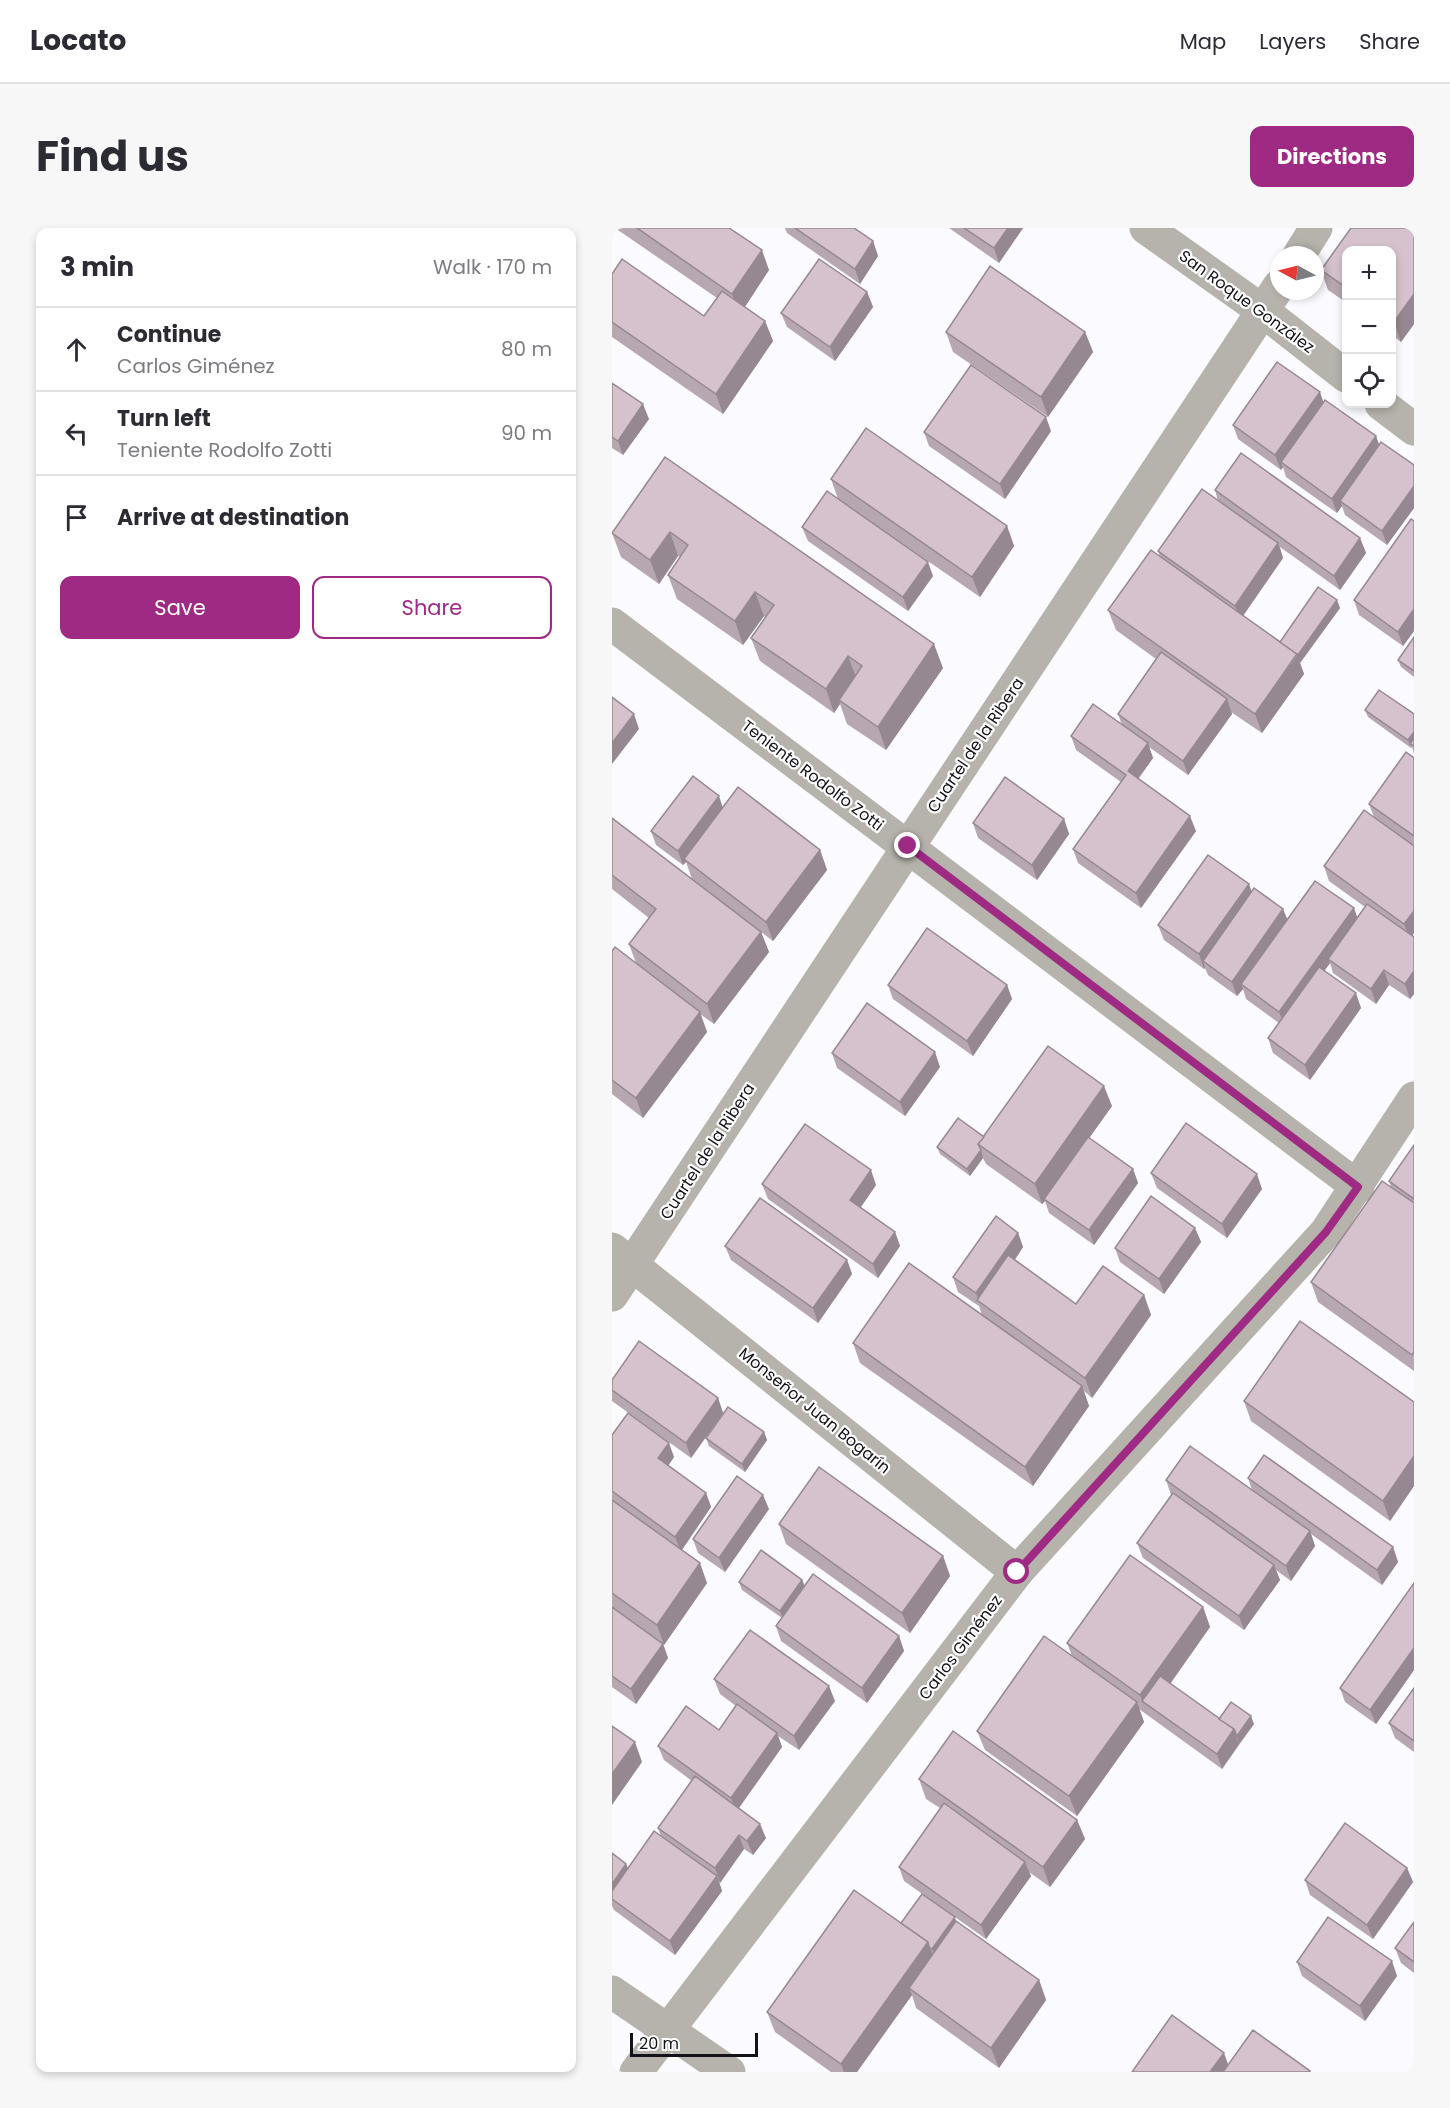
<!DOCTYPE html>
<html lang="en">
<head>
<meta charset="utf-8">
<style>
  body { margin:0; font-family:Poppins,sans-serif; background:#f7f7f7; color:#2b2b33 }
  .controls { position:absolute; right:18px; top:18px; display:grid; overflow:hidden; border-radius:12px; box-shadow:0 3px 9px #0003 }
  .controls button { width:54px; height:54px; display:grid; place-items:center; padding:0; border:0; border-bottom:2px solid #e1e1e2; background:#fff; color:#2b2b33; font:30px sans-serif }
  .compass { position:absolute; left:658px; top:18px; width:54px; height:54px; border-radius:50%; background:#fff; box-shadow:0 3px 9px #0003; rotate:277deg }
  .scale { position:absolute; left:18px; bottom:15px; width:128px; box-sizing:border-box; padding-left:6px; border:3px solid #131218; border-top:0; font-size:16px; line-height:21px; white-space:nowrap; color:#131218; -webkit-text-stroke:4px #fff; paint-order:stroke }
  .stop { position:absolute; width:18px; height:18px; margin:-14px; border:4px solid #9f2a84; border-radius:50%; background:#fff }
  .stop.end { background:#9f2a84; border-color:#fff; box-shadow:0 2px 6px #0008 }
  .list { margin:0; padding:0; list-style:none }
  h2 { display:flex; justify-content:space-between; align-items:center; height:78px; margin:0; padding:0 24px; font-size:26px }
  h2 small { font-size:20px; font-weight:400; color:#7c7c81 }
  .list li { display:grid; grid-template-columns:39px 1fr auto; gap:18px; align-items:center; box-sizing:border-box; height:84px; padding:0 24px; border-top:2px solid #e1e1e2 }
  .list b { display:block; font-size:22px; white-space:nowrap }
  .list p { margin:0; font-size:20px; white-space:nowrap; color:#7c7c81 }
  .list em { font-size:20px; font-style:normal; color:#7c7c81 }
  .actions { display:flex; gap:12px; padding:18px 24px }
  .actions a { flex:1; padding:14px 0; border:2px solid #9f2a84; border-radius:12px; text-align:center; font-size:21px; color:#9f2a84 }
  .actions .main { background:#9f2a84; color:#fff }
  .icon { flex:none; width:33px; height:33px; fill:none; stroke:currentColor; stroke-width:2; stroke-linecap:round; stroke-linejoin:round }
  .map { position:relative; flex:none; width:802px; height:1844px; overflow:hidden; border-radius:12px }
  header { display:flex; align-items:center; gap:36px; box-sizing:border-box; height:84px; padding:0 30px; background:#fff; border-bottom:2px solid #e1e1e2 }
  header strong { font-size:28px }
  nav { display:flex; gap:33px; margin-inline-start:auto; font-size:21px }
  .intro { display:flex; align-items:center; justify-content:space-between; box-sizing:border-box; height:144px; padding:0 36px }
  h1 { margin:0; font-size:42px }
  .button { padding:15px 27px; border-radius:12px; background:#9f2a84; color:#fff; font-size:21px; font-weight:700 }
  main { display:flex; gap:36px; padding:0 36px }
  aside { flex:1; background:#fff; border-radius:12px; box-shadow:0 3px 9px #0003 }
  .map>svg:first-child { display:block }
</style>
</head>
<body>
<header>
<strong>Locato</strong>
<nav><a>Map</a><a>Layers</a><a>Share</a></nav>
</header>
<div class="intro"><h1>Find us</h1><a class="button">Directions</a></div>
<main>
<aside>
<h2>3 min<small>Walk · 170 m</small></h2>
<ul class="list">
<li><svg class="icon" aria-label="ahead" viewBox="0 0 24 24"><path d="M12 20V5M6 11l6-6 6 6"/></svg><div><b>Continue</b><p>Carlos Giménez</p></div><em>80 m</em></li>
<li><svg class="icon" aria-label="left" viewBox="0 0 24 24"><path d="M17 20v-9H6M10 6l-5 5 5 5"/></svg><div><b>Turn left</b><p>Teniente Rodolfo Zotti</p></div><em>90 m</em></li>
<li><svg class="icon" aria-label="arrive" viewBox="0 0 24 24"><path d="M6 21V4h12l-3 4 3 4H6"/></svg><div><b>Arrive at destination</b></div></li>
</ul>
<div class="actions"><a class="main">Save</a><a>Share</a></div>
</aside>
<div class="map">
<svg width="802" height="1844" viewBox="0 0 802 1844">
  <rect width="100%" height="100%" fill="#fbfafe"/>
  <g fill="none" stroke-linecap="round" stroke-linejoin="round">
    <g stroke="#b5b3ab" stroke-width="33">
      <polyline points="534,0 651,83 734,148"/>
      <polyline points="687,27 704,0"/>
      <polyline points="769,176 802,201"/>
      <polyline points="0,396 746,959"/>
      <polyline points="0,1021 405,1344"/>
      <polyline points="0,1067 667,58"/>
      <polyline points="0,1764 117,1844"/>
      <polyline points="24,1844 405,1344 714,1004 802,870"/>
    </g>
  </g>
  <g fill="#b7a7b0">
    <polygon points="3,0 117,0 157,42 133,79 153,93 161,113 111,186 0,109 0,46 92,88 105,70"/>
    <polygon points="173,0 242,0 261,13 266,28 248,56 175,5"/>
    <polygon points="337,0 411,0 387,35"/>
    <polygon points="739,0 802,0 802,96 789,114 780,107 780,22 735,22 735,75 716,62 709,42"/>
    <polygon points="255,64 261,79 223,133 175,99 169,85"/>
    <polygon points="334,104 473,104 481,124 436,189 341,124"/>
    <polygon points="0,155 37,191 11,227 0,220"/>
    <polygon points="711,174 764,208 767,217 802,237 802,280 775,317 733,287 730,278 725,285 674,249 671,239 669,242 626,211 621,197"/>
    <polygon points="439,203 393,271 317,218 312,204"/>
    <polygon points="53,229 331,440 274,522 235,496 228,476 222,485 148,433 139,410 153,389 152,388 131,417 65,371 56,347 68,329 66,328 47,356 9,329 0,305"/>
    <polygon points="219,251 395,298 402,318 368,369 226,271"/>
    <polygon points="603,262 748,310 754,325 728,362 668,319 671,330 631,388 668,414 728,380 688,435 692,446 650,505 619,484 620,486 576,547 537,519 541,530 526,551 584,603 529,680 466,635 461,621 509,554 464,522 459,508 510,497 506,486 544,431 504,402 496,382 548,329 546,323 606,273"/>
    <polygon points="802,293 802,403 791,418 747,387 742,372"/>
    <polygon points="190,299 321,348 296,383 196,313"/>
    <polygon points="802,409 802,449 789,439 786,432"/>
    <polygon points="753,482 802,486 802,526 800,519 799,520 756,489"/>
    <polygon points="802,530 802,705 800,708 802,709 802,766 798,771 777,757 764,776 721,745 718,735 712,743 749,780 698,852 661,825 656,810 667,795 634,771 631,761 625,768 596,747 593,740 592,741 552,712 546,697 640,663 675,692 745,689 753,679 717,653 712,638 762,589 757,576"/>
    <polygon points="111,579 208,622 215,642 161,713 149,704 157,724 102,796 88,786 95,804 31,890 0,866 0,723 24,735 17,716 37,690 0,661 0,590 80,651 74,634 71,637 44,617 39,603"/>
    <polygon points="452,591 457,606 425,652 366,610 361,595"/>
    <polygon points="276,757 395,757 400,771 361,828 281,771"/>
    <polygon points="220,825 328,839 293,888 225,840"/>
    <polygon points="500,878 477,910 521,941 526,955 482,1017 437,985 433,973 430,976 374,936 371,930 358,948 328,926 325,919 372,909"/>
    <polygon points="802,917 802,1143 706,1074 699,1054 779,959 777,953"/>
    <polygon points="539,945 650,961 615,1010 545,960"/>
    <polygon points="150,956 264,957 249,979 283,1004 288,1018 266,1050 156,971"/>
    <polygon points="583,1000 589,1014 552,1066 508,1034 503,1020"/>
    <polygon points="406,1005 411,1019 403,1032 464,1076 532,1067 539,1087 480,1170 472,1163 477,1178 421,1258 248,1135 241,1115 370,1087 367,1078 346,1064 341,1049"/>
    <polygon points="113,1018 235,1032 240,1046 206,1095 119,1032"/>
    <polygon points="0,1152 106,1170 111,1185 79,1230 0,1173"/>
    <polygon points="632,1173 802,1174 802,1258 778,1293 639,1193"/>
    <polygon points="152,1204 155,1212 133,1244 97,1218 94,1210"/>
    <polygon points="0,1207 62,1229 56,1238 94,1265 99,1279 70,1322 95,1355 52,1417 51,1416 56,1430 24,1476 0,1459"/>
    <polygon points="636,1250 781,1319 786,1334 770,1357 699,1306 703,1318 679,1353 664,1342 668,1352 632,1402 531,1330 525,1315 559,1267 554,1252 640,1262"/>
    <polygon points="157,1281 113,1344 86,1325 81,1311"/>
    <polygon points="167,1296 331,1328 338,1348 298,1405 174,1316"/>
    <polygon points="190,1352 193,1358 287,1408 292,1423 255,1475 169,1413 164,1398 170,1390 130,1362 127,1354"/>
    <polygon points="802,1355 802,1442 764,1496 733,1474 728,1460"/>
    <polygon points="591,1379 598,1399 558,1456 607,1491 642,1496 610,1541 527,1481 532,1494 465,1588 373,1522 365,1503 460,1428 455,1415"/>
    <polygon points="102,1451 223,1473 187,1522 166,1508 170,1519 127,1580 154,1610 141,1627 132,1621 108,1655 107,1654 110,1663 63,1727 2,1682 0,1678 0,1625 14,1636 16,1640 49,1608 46,1600 80,1553 52,1532 46,1518 107,1502 124,1478 108,1466"/>
    <polygon points="802,1460 802,1524 783,1510 777,1495"/>
    <polygon points="307,1551 465,1592 473,1611 438,1659 417,1644 419,1648 374,1711 292,1653 287,1639 328,1580 314,1571"/>
    <polygon points="795,1640 801,1654 761,1711 698,1667 693,1652"/>
    <polygon points="344,1693 427,1752 434,1772 387,1840 304,1780 300,1767 245,1844 219,1844 163,1804 155,1784 289,1695"/>
    <polygon points="802,1694 802,1745 789,1735 783,1720"/>
    <polygon points="685,1734 785,1748 753,1793 690,1748"/>
  </g>
  <g fill="#958890">
    <polygon points="396,0 411,0 387,35 382,20"/>
    <polygon points="261,13 266,28 248,56 243,41"/>
    <polygon points="150,22 157,42 128,86 120,66"/>
    <polygon points="255,64 261,79 223,133 218,119"/>
    <polygon points="802,66 802,96 789,114 782,94"/>
    <polygon points="153,93 161,113 111,186 104,166"/>
    <polygon points="473,104 481,124 436,189 429,169"/>
    <polygon points="708,164 713,179 669,234 671,239 669,242 663,227"/>
    <polygon points="31,176 37,191 11,227 6,213"/>
    <polygon points="434,189 439,203 393,271 388,256"/>
    <polygon points="764,208 769,222 728,273 730,278 725,285 720,271"/>
    <polygon points="802,258 802,280 775,317 770,303"/>
    <polygon points="395,298 402,318 368,369 360,349"/>
    <polygon points="58,304 66,328 47,356 38,332"/>
    <polygon points="748,310 754,325 728,362 722,348"/>
    <polygon points="666,315 671,330 628,392 623,378"/>
    <polygon points="316,334 321,348 296,383 291,369"/>
    <polygon points="143,364 152,388 131,417 123,393"/>
    <polygon points="725,372 728,380 688,435 692,446 650,505 643,486"/>
    <polygon points="802,381 802,403 791,418 786,404"/>
    <polygon points="322,416 331,440 274,522 266,499"/>
    <polygon points="236,428 245,452 227,472 228,476 222,485 214,461"/>
    <polygon points="615,471 620,486 576,547 571,533"/>
    <polygon points="22,486 27,501 0,536 0,515"/>
    <polygon points="802,504 802,516 798,516 799,520 796,512"/>
    <polygon points="536,515 541,530 521,558 516,543"/>
    <polygon points="107,568 112,583 72,631 74,634 71,637 66,623"/>
    <polygon points="578,588 584,603 529,680 524,665"/>
    <polygon points="452,591 457,606 425,652 420,637"/>
    <polygon points="208,622 215,642 161,713 154,694"/>
    <polygon points="637,656 642,670 591,733 593,740 592,741 587,726"/>
    <polygon points="742,680 747,694 716,731 718,735 673,798 667,784"/>
    <polygon points="671,681 677,695 629,756 631,761 625,768 620,754"/>
    <polygon points="802,683 802,705 798,711 792,696"/>
    <polygon points="149,704 157,724 102,796 95,776"/>
    <polygon points="772,742 777,757 764,776 759,761"/>
    <polygon points="802,743 802,766 798,771 793,756"/>
    <polygon points="395,757 400,771 361,828 355,813"/>
    <polygon points="744,765 749,780 698,852 693,837"/>
    <polygon points="88,784 95,804 31,890 24,870"/>
    <polygon points="323,824 328,839 293,888 288,874"/>
    <polygon points="492,858 500,878 433,972 432,971 433,973 430,976 423,956"/>
    <polygon points="369,922 371,930 358,948 355,941"/>
    <polygon points="521,941 526,955 482,1017 477,1002"/>
    <polygon points="259,942 264,957 244,986 238,972"/>
    <polygon points="645,946 650,961 615,1010 610,996"/>
    <polygon points="583,1000 589,1014 552,1066 547,1051"/>
    <polygon points="283,1004 288,1018 266,1050 261,1036"/>
    <polygon points="406,1005 411,1019 371,1077 367,1073 364,1065"/>
    <polygon points="235,1032 240,1046 206,1095 201,1080"/>
    <polygon points="532,1067 539,1087 480,1170 473,1150"/>
    <polygon points="470,1158 477,1178 421,1258 413,1239"/>
    <polygon points="106,1170 111,1185 79,1230 74,1215"/>
    <polygon points="152,1204 155,1212 133,1244 130,1236"/>
    <polygon points="57,1215 62,1229 51,1245 46,1230"/>
    <polygon points="802,1228 802,1258 778,1293 771,1273"/>
    <polygon points="94,1265 99,1279 69,1323 63,1309"/>
    <polygon points="151,1267 157,1281 113,1344 107,1330"/>
    <polygon points="698,1303 703,1318 679,1353 674,1338"/>
    <polygon points="781,1319 786,1334 770,1357 765,1342"/>
    <polygon points="331,1328 338,1348 298,1405 290,1385"/>
    <polygon points="88,1335 95,1355 52,1417 45,1397"/>
    <polygon points="662,1337 668,1352 632,1402 627,1388"/>
    <polygon points="190,1352 193,1359 171,1391 168,1383"/>
    <polygon points="591,1379 598,1399 541,1480 530,1473 536,1487 528,1467"/>
    <polygon points="287,1408 292,1423 255,1475 250,1460"/>
    <polygon points="51,1416 56,1430 24,1476 19,1461"/>
    <polygon points="802,1420 802,1442 764,1496 758,1482"/>
    <polygon points="217,1458 223,1473 187,1522 182,1508"/>
    <polygon points="525,1474 532,1494 465,1588 457,1568"/>
    <polygon points="639,1488 642,1496 627,1516 625,1508"/>
    <polygon points="622,1501 627,1516 610,1541 605,1526"/>
    <polygon points="165,1505 170,1519 124,1584 119,1570"/>
    <polygon points="23,1514 30,1534 0,1577 0,1546"/>
    <polygon points="465,1592 473,1611 438,1659 431,1639"/>
    <polygon points="148,1596 154,1610 141,1627 135,1613"/>
    <polygon points="127,1607 132,1621 108,1655 103,1640"/>
    <polygon points="413,1634 419,1648 374,1711 369,1697"/>
    <polygon points="14,1636 17,1643 0,1667 0,1656"/>
    <polygon points="795,1640 801,1654 761,1711 755,1697"/>
    <polygon points="105,1648 110,1663 63,1727 58,1713"/>
    <polygon points="343,1689 345,1697 323,1728 320,1721"/>
    <polygon points="316,1714 323,1734 297,1760 300,1767 245,1844 232,1844 229,1836"/>
    <polygon points="780,1733 785,1748 753,1793 748,1778"/>
    <polygon points="427,1752 434,1772 387,1840 379,1820"/>
    <polygon points="612,1825 619,1844 598,1844"/>
  </g>
  <g fill="#d5c2cd" stroke="#958890" stroke-width="1.5">
    <polygon points="25,0 117,0 150,22 120,66"/>
    <polygon points="183,0 242,0 261,13 243,41"/>
    <polygon points="352,0 396,0 382,20"/>
    <polygon points="739,0 802,0 802,66 782,94 780,92 780,22 735,22 735,60 709,42"/>
    <polygon points="10,31 92,88 110,63 153,93 104,166 0,94 0,46"/>
    <polygon points="207,31 255,64 218,119 169,85"/>
    <polygon points="378,38 473,104 429,169 334,104"/>
    <polygon points="665,134 708,164 663,227 621,197"/>
    <polygon points="359,137 434,189 388,256 312,204"/>
    <polygon points="0,155 31,176 6,213 0,209"/>
    <polygon points="713,172 764,208 720,271 669,234"/>
    <polygon points="254,200 395,298 360,349 219,251"/>
    <polygon points="769,214 802,237 802,258 770,303 728,273"/>
    <polygon points="629,225 748,310 722,348 603,262"/>
    <polygon points="53,229 322,416 266,499 227,472 250,438 236,428 214,461 139,410 162,377 143,364 123,393 56,347 76,317 58,304 38,332 0,305"/>
    <polygon points="590,261 666,315 623,378 546,323"/>
    <polygon points="215,263 316,334 291,369 190,299"/>
    <polygon points="799,291 802,293 802,381 786,404 742,372"/>
    <polygon points="539,322 685,426 643,486 496,382"/>
    <polygon points="706,359 725,372 686,427 685,426 668,414"/>
    <polygon points="802,409 802,443 786,432"/>
    <polygon points="549,424 615,471 571,533 506,486"/>
    <polygon points="767,462 802,486 802,504 796,512 753,482"/>
    <polygon points="0,469 22,486 0,515"/>
    <polygon points="481,476 536,515 516,543 578,588 524,665 461,621 514,547 459,508"/>
    <polygon points="802,510 802,518 798,516"/>
    <polygon points="794,524 802,530 802,608 757,576"/>
    <polygon points="81,548 107,568 66,623 39,603"/>
    <polygon points="393,549 452,591 420,637 361,595"/>
    <polygon points="126,559 208,622 154,694 72,631"/>
    <polygon points="752,582 802,618 802,683 792,696 712,638"/>
    <polygon points="0,590 149,704 95,776 17,716 44,681 0,647"/>
    <polygon points="596,627 637,656 587,726 546,697"/>
    <polygon points="703,653 742,680 667,784 629,756"/>
    <polygon points="642,660 671,681 620,754 591,733"/>
    <polygon points="755,676 802,709 802,743 793,756 772,742 759,761 716,731"/>
    <polygon points="315,700 395,757 355,813 276,757"/>
    <polygon points="3,719 88,784 24,870 0,852 0,723"/>
    <polygon points="707,739 744,765 693,837 656,810"/>
    <polygon points="255,775 323,824 288,874 220,825"/>
    <polygon points="436,818 492,858 423,956 366,916"/>
    <polygon points="346,890 372,909 366,916 369,922 355,941 325,919"/>
    <polygon points="574,895 645,946 610,996 539,945"/>
    <polygon points="193,896 259,942 238,972 283,1004 261,1036 150,956"/>
    <polygon points="476,909 521,941 477,1002 432,971"/>
    <polygon points="802,917 802,971 777,953"/>
    <polygon points="770,953 802,975 802,1124 800,1127 699,1054"/>
    <polygon points="539,968 583,1000 547,1051 503,1020"/>
    <polygon points="148,970 235,1032 201,1080 113,1018"/>
    <polygon points="384,988 406,1005 364,1065 341,1049"/>
    <polygon points="396,1027 464,1076 491,1038 532,1067 473,1150 365,1072"/>
    <polygon points="297,1035 470,1158 413,1239 241,1115"/>
    <polygon points="688,1093 802,1174 802,1228 771,1273 632,1173"/>
    <polygon points="27,1113 106,1170 74,1215 0,1162 0,1152"/>
    <polygon points="116,1179 152,1204 130,1236 94,1210"/>
    <polygon points="16,1185 57,1215 46,1230 94,1265 63,1309 0,1263 0,1207"/>
    <polygon points="578,1218 698,1303 674,1338 554,1252"/>
    <polygon points="652,1227 781,1319 765,1342 636,1250"/>
    <polygon points="207,1239 331,1328 290,1385 167,1296"/>
    <polygon points="125,1248 151,1267 107,1330 81,1311"/>
    <polygon points="561,1265 662,1337 627,1388 525,1315"/>
    <polygon points="0,1272 88,1335 45,1397 0,1365"/>
    <polygon points="149,1322 190,1352 168,1383 127,1354"/>
    <polygon points="518,1327 591,1379 528,1467 455,1415"/>
    <polygon points="201,1346 287,1408 250,1460 164,1398"/>
    <polygon points="802,1355 802,1420 758,1482 728,1460"/>
    <polygon points="0,1379 51,1416 19,1461 0,1448"/>
    <polygon points="138,1402 217,1458 182,1508 102,1451"/>
    <polygon points="432,1408 525,1474 457,1568 365,1503"/>
    <polygon points="548,1448 622,1501 605,1526 530,1473"/>
    <polygon points="802,1460 802,1513 777,1495"/>
    <polygon points="619,1474 639,1488 625,1508 622,1501 607,1491"/>
    <polygon points="125,1476 165,1505 119,1570 46,1518 74,1478 107,1502"/>
    <polygon points="0,1498 23,1514 0,1546"/>
    <polygon points="341,1503 465,1592 431,1639 307,1551"/>
    <polygon points="83,1548 148,1596 135,1613 127,1607 103,1640 46,1600"/>
    <polygon points="332,1575 413,1634 369,1697 287,1639"/>
    <polygon points="733,1595 795,1640 755,1697 693,1652"/>
    <polygon points="42,1603 105,1648 58,1713 0,1671 0,1663"/>
    <polygon points="0,1625 14,1636 0,1656"/>
    <polygon points="242,1662 316,1714 229,1836 155,1784"/>
    <polygon points="310,1666 343,1689 320,1721 317,1719 316,1714 289,1695"/>
    <polygon points="716,1689 780,1733 748,1778 685,1734"/>
    <polygon points="344,1693 427,1752 379,1820 297,1760"/>
    <polygon points="802,1694 802,1734 783,1720"/>
    <polygon points="560,1787 612,1825 598,1844 520,1844"/>
    <polygon points="641,1802 698,1843 698,1844 611,1844"/>
  </g>
  <g fill="none" stroke-linecap="round" stroke-linejoin="round">
    <polyline stroke="#9f2a84" stroke-width="8" points="296,618 746,959 714,1004 405,1344"/>
  </g>
  <g text-anchor="middle" stroke-width="4.5" stroke-linejoin="round" paint-order="stroke">
    <g font-size="16" fill="#131218" stroke="#fff">
      <text transform="translate(635 73) rotate(36)" y="6">San Roque González</text>
      <text transform="translate(363 517) rotate(-56)" y="6">Cuartel de la Ribera</text>
      <text transform="translate(201 547) rotate(37)" y="6">Teniente Rodolfo Zotti</text>
      <text transform="translate(95 923) rotate(-57)" y="6">Cuartel de la Ribera</text>
      <text transform="translate(203 1182) rotate(39)" y="6">Monseñor Juan Bogarín</text>
      <text transform="translate(348 1419) rotate(-53)" y="6">Carlos Giménez</text>
    </g>
  </g>
</svg>
<div class="controls">
<button>+</button>
<button>−</button>
<button><svg class="icon" aria-label="locate" viewBox="0 0 24 24"><circle cx="12" cy="12" r="6"/><path d="M12 2v4M12 18v4M2 12h4M18 12h4"/></svg></button>
</div>
<svg class="compass" viewBox="-18 -18 36 36"><path d="M0-13l5 13h-10z" fill="#e53935"/><path d="M0 13l5-13h-10z" fill="#7c7c81"/></svg>
<div class="scale">20 m</div>
<div class="stop" style="left:405px;top:1344px"></div>
<div class="stop end" style="left:296px;top:618px"></div>
</div>
</main>
</body>
</html>
